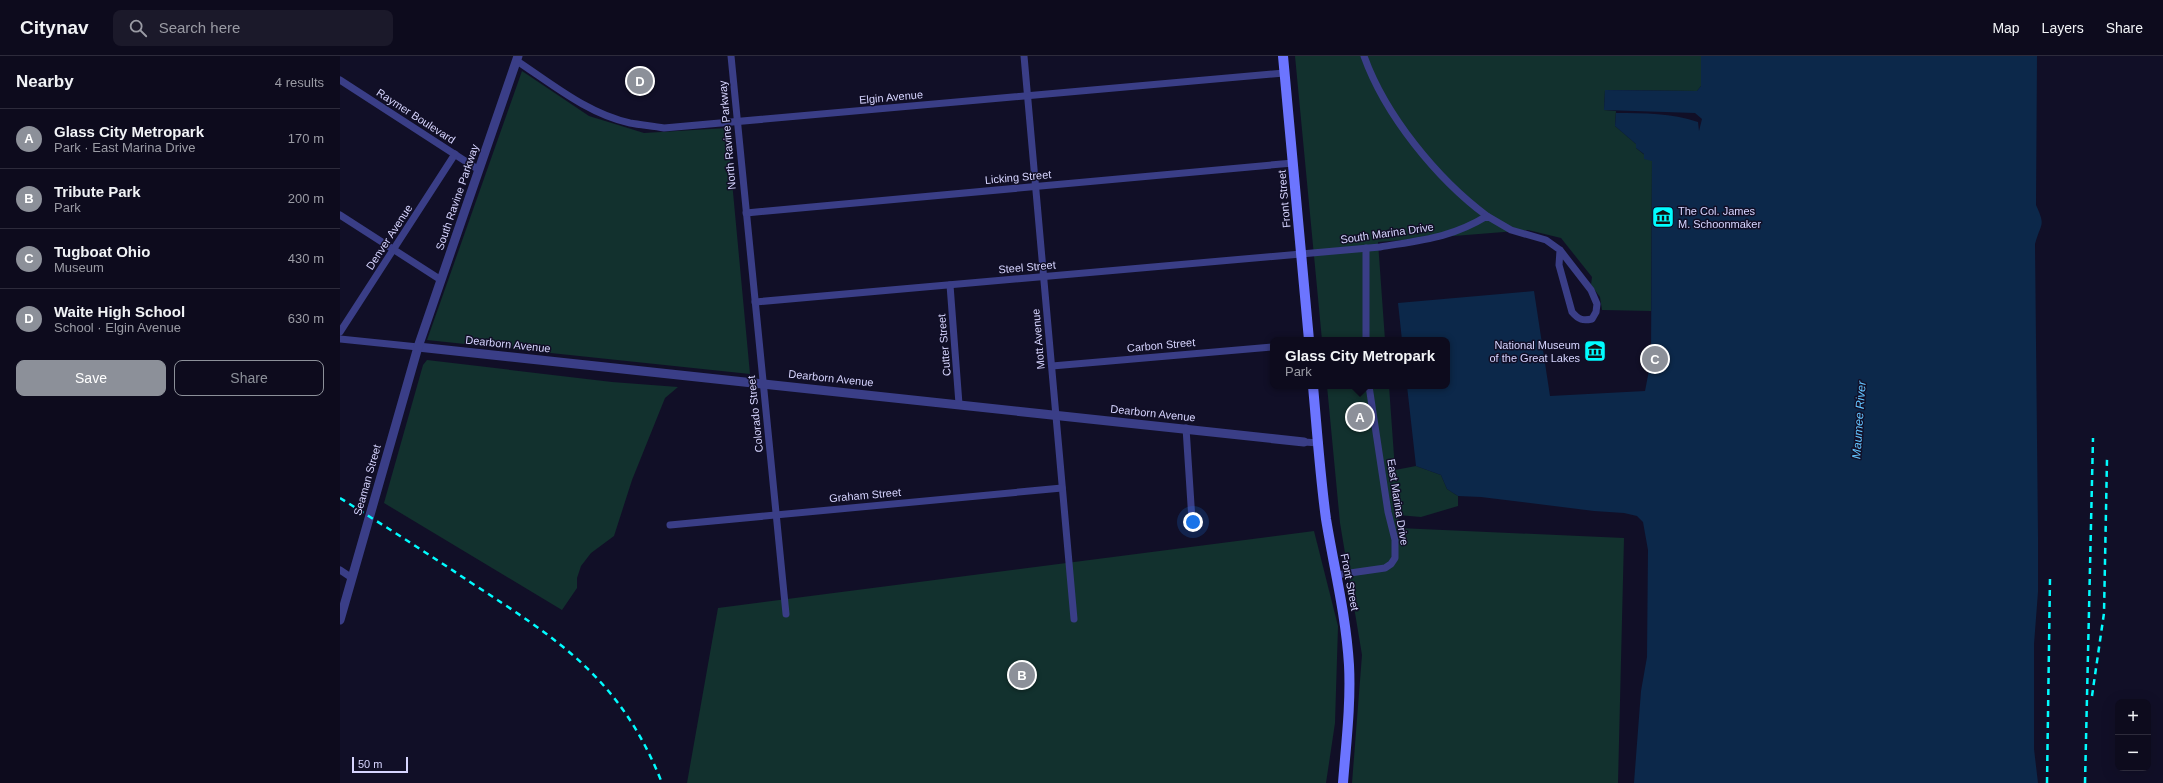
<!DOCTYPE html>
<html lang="en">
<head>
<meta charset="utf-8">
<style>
  body { margin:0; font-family:Arial,sans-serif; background:#1b192a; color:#f1f3f6 }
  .controls { position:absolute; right:12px; bottom:12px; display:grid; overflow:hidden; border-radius:8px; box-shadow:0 4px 16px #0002 }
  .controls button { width:36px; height:36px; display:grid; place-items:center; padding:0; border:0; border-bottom:1px solid #2d2b3b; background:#0d0b1d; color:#f1f3f6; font:20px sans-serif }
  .scale { position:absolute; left:12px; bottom:10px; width:56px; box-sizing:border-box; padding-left:4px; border:2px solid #d7d5ff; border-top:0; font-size:11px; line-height:14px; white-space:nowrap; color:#d7d5ff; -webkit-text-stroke:3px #110f27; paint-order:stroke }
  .you { position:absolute; left:853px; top:466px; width:14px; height:14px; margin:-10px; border:3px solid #fff; border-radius:50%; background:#1a73e8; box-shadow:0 0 0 6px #1a73e833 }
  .badge { display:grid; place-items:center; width:26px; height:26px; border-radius:50%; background:#8c9099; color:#fff; font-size:13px; font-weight:700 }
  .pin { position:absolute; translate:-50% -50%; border:2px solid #fff; box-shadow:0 1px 4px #0006 }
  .popup { position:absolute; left:930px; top:281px; width:180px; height:52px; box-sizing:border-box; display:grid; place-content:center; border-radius:8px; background:#0d0b1d; filter:drop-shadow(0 1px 3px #0005); font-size:13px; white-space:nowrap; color:#9a9ba4 }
  .popup b { font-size:15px; color:#f1f3f6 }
  .popup::after { content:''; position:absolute; left:50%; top:100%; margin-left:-8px; border:8px solid transparent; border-top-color:#0d0b1d }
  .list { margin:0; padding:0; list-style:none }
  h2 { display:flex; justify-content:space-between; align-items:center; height:52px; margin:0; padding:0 16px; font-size:17px }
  h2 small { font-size:13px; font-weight:400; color:#9a9ba4 }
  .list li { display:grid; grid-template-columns:26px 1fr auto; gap:12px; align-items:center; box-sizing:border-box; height:60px; padding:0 16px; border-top:1px solid #2d2b3b }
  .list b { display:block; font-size:15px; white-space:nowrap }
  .list p { margin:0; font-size:13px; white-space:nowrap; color:#9a9ba4 }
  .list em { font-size:13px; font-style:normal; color:#9a9ba4 }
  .actions { display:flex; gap:8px; padding:12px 16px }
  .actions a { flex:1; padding:9px 0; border:1px solid #8c9099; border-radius:8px; text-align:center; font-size:14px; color:#8c9099 }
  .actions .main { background:#8c9099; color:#fff }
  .icon { flex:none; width:22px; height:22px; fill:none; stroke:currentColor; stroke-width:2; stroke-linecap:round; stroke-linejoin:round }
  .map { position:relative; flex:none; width:1823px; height:727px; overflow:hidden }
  header { display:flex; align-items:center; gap:24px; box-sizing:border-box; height:56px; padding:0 20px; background:#0d0b1d; border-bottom:1px solid #2d2b3b }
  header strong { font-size:19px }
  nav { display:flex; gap:22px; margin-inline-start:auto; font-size:14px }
  .search { width:280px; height:36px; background:#1b192a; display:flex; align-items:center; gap:10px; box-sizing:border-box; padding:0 14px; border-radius:8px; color:#9a9ba4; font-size:15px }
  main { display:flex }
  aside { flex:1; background:#0d0b1d }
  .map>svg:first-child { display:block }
</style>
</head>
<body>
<header>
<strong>Citynav</strong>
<div class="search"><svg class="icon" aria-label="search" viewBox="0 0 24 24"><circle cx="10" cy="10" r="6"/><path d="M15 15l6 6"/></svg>Search here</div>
<nav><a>Map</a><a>Layers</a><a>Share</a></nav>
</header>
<main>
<aside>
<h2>Nearby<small>4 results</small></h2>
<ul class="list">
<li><span class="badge">A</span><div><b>Glass City Metropark</b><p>Park · East Marina Drive</p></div><em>170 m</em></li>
<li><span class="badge">B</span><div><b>Tribute Park</b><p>Park</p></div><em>200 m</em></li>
<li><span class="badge">C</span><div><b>Tugboat Ohio</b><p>Museum</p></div><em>430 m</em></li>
<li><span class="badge">D</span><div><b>Waite High School</b><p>School · Elgin Avenue</p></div><em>630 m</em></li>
</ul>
<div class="actions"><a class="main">Save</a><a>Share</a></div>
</aside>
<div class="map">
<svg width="1823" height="727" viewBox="0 0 1823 727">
  <rect width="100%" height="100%" fill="#110f27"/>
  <g fill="#12312e">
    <polygon points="955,0 1361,0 1361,30 1357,35 1265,34 1264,54 1276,55 1275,70 1296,88 1296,92 1312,105 1311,255 1262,254 1260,241 1251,229 1252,221 1221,182 1188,174 1038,186 1045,284 982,284"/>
    <polygon points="182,15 249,60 304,77 387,72 410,318 87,284"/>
    <polygon points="87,304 272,326 338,331 325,342 292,424 274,480 251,497 241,510 237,522 237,532 222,554 44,447 83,309"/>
    <polygon points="987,330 1049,330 1055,414 1076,410 1101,419 1107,433 1118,440 1118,450 1081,461 1058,459 1059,472 1284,482 1278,727 1012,727 1022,599 1000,467"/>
    <polygon points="974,475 998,570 995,667 986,727 347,727 378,552"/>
  </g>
  <path fill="#0c284a" d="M1361,0H1697L1696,149C1706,171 1701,166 1695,188L1698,481V536L1694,588V693L1698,727H1294L1301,635L1307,601L1308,494L1303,466L1297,460L1284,457L1254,455L1141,441L1118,440L1107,433L1101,419L1076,410L1067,330H1107V284H1062L1058,247L1194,235L1210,340L1305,335L1311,304L1312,105L1304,103V98L1296,92V88L1275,70L1276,57C1305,57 1331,57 1358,66L1359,75L1362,63L1355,57L1264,54L1265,34L1357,35L1361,30Z"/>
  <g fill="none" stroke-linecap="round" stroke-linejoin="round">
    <g stroke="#3a3e87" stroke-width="7">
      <polyline points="391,0 446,558"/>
      <polyline points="684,0 734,563"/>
      <path d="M1024,0C1045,59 1097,123 1147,160"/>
      <path d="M177,5C212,28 248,58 290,67C301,69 313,70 324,72L944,17"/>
      <polyline points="0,24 139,114"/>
      <polyline points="406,157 953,107"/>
      <polyline points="0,159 101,224"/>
      <polyline points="610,229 619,348"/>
      <path d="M415,246L1040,191C1082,184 1111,182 1147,160L1171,174L1206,184L1220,194L1251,234L1257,248L1256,256L1252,263C1243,265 1239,264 1232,256L1219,209L1220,194"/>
      <polyline points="0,276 115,98"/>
      <polyline points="0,283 78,291"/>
      <polyline points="1026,284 1026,192"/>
      <polyline points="712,310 933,291"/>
      <polyline points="846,372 852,464"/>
      <polyline points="964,386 979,387"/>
      <polyline points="330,469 722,432"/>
      <polyline points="0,514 12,522"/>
      <polyline points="996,519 1045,512 1051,508 1055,502 1055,484 1048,456 1029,330"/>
    </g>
    <g stroke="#3a3e87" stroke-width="9">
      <polyline points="78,291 964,386"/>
      <polyline points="0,564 78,291 178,0"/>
    </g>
    <g stroke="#6c75ff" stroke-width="10">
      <polyline points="943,0 969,284"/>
      <path d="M973,330C977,374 980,419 986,463C994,512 1006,559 1009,609C1011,648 1006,688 1003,727"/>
    </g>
    <g stroke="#01fcff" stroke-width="2.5" stroke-dasharray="6 5" stroke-linecap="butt">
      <path d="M0,442C43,469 87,497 130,526C219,584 281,623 322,727"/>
      <polyline points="1752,640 1764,557 1767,403"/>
      <polyline points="1707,727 1710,521"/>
      <polyline points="1745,727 1753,382"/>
    </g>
  </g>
  <defs>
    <g id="museum-square" transform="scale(1.15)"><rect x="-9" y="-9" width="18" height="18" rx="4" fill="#01fcff" stroke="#110f27"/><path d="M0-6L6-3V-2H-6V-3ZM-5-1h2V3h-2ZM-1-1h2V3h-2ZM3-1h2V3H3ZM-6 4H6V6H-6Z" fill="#111"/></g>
  </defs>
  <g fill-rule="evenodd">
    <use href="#museum-square" x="1323" y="161"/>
    <use href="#museum-square" x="1255" y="295"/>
  </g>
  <g text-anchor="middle" stroke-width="3" stroke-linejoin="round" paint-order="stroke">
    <g font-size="11" fill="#d7d5ff" stroke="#110f27">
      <text transform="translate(551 41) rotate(-5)" y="4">Elgin Avenue</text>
      <text transform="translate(76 60) rotate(33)" y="4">Raymer Boulevard</text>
      <text transform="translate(387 79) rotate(-95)" y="4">North Ravine Parkway</text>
      <text transform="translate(678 121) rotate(-5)" y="4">Licking Street</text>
      <text transform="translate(117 141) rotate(-71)" y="4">South Ravine Parkway</text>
      <text transform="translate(944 143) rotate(-95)" y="4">Front Street</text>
      <text transform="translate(1047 177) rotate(-8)" y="4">South Marina Drive</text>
      <text transform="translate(49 181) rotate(-57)" y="4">Denver Avenue</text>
      <text transform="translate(687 211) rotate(-5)" y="4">Steel Street</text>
      <text transform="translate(698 283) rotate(-95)" y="4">Mott Avenue</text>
      <text transform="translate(168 288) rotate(6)" y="4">Dearborn Avenue</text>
      <text transform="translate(604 289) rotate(-95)" y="4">Cutter Street</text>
      <text transform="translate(821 289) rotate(-5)" y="4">Carbon Street</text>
      <text transform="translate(491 322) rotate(6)" y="4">Dearborn Avenue</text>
      <text transform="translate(813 357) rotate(6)" y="4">Dearborn Avenue</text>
      <text transform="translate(415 358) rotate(-96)" y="4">Colorado Street</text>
      <text transform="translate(27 424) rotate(-74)" y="4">Seaman Street</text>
      <text transform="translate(525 439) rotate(-5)" y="4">Graham Street</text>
      <text transform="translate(1058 446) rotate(81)" y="4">East Marina Drive</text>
      <text transform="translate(1010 526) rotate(79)" y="4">Front Street</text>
    </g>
    <g font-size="11" fill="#d7d5ff" stroke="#110f27" text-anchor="start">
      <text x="1338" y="159">The Col. James<tspan x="1338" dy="13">M. Schoonmaker</tspan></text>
      <text x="1240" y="293" text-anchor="end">National Museum<tspan x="1240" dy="13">of the Great Lakes</tspan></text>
    </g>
    <g font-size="12" font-style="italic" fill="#63c4ff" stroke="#110f27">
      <text transform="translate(1519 364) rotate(-86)" y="4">Maumee River</text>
    </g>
  </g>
</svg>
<div class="controls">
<button>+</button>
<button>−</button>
</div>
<div class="scale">50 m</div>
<div class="you"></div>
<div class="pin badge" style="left:1020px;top:361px">A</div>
<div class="popup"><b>Glass City Metropark</b>Park</div>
<div class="pin badge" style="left:682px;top:619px">B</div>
<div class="pin badge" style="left:1315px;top:303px">C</div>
<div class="pin badge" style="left:300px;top:25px">D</div>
</div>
</main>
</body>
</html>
